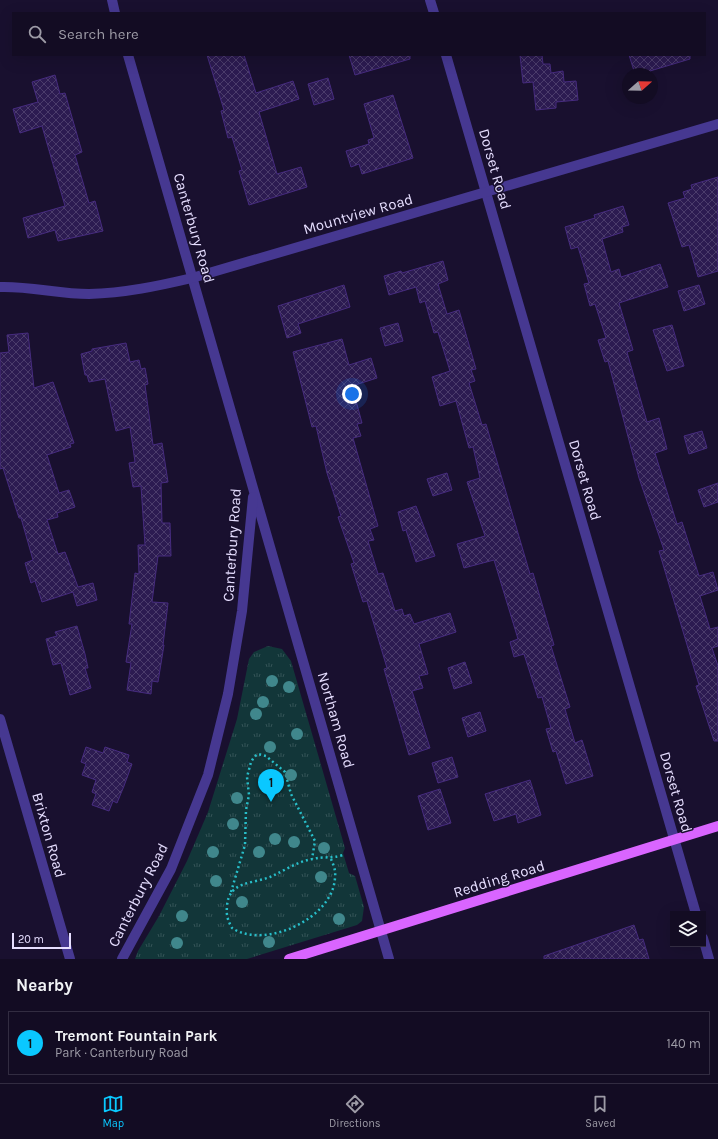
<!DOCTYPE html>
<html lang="en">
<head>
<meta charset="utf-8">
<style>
  body { margin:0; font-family:Karla,sans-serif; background:#201a30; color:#f1f3f6 }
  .controls { position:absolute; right:12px; bottom:12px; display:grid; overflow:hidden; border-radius:0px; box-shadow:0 4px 16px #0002 }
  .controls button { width:36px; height:36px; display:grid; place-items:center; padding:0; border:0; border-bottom:1px solid #322c41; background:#130c23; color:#f1f3f6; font:20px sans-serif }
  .compass { position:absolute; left:622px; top:68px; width:36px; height:36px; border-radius:50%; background:#130c23; box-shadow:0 4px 16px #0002; rotate:70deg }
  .scale { position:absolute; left:12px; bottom:10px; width:59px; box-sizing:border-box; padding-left:4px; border:2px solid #e6deff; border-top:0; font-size:11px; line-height:14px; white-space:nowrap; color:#e6deff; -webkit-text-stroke:3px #19102f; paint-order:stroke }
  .you { position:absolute; left:352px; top:394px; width:14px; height:14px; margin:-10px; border:3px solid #fff; border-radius:50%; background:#1a73e8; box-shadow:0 0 0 6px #1a73e833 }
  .badge { display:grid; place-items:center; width:26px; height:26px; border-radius:50%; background:#0ac8ff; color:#111; font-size:13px; font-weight:700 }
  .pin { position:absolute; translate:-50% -33px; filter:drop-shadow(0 1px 2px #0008) }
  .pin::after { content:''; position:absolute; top:21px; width:14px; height:12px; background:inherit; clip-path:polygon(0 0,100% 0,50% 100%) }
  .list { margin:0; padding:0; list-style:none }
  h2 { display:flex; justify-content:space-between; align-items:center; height:52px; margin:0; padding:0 16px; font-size:17px }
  h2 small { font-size:13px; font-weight:400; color:#9d9ba6 }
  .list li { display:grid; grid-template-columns:26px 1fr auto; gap:12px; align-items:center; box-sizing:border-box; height:64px; margin:0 8px 8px; padding:0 8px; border:1px solid #322c41; border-radius:0px }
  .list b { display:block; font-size:15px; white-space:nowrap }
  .list p { margin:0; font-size:13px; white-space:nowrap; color:#9d9ba6 }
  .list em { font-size:13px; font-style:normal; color:#9d9ba6 }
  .icon { flex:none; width:22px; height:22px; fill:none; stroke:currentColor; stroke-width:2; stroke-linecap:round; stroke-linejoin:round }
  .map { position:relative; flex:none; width:718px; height:959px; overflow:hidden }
  .search { position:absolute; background:#130c23; box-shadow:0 4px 16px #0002; left:12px; right:12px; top:12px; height:44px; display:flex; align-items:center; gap:10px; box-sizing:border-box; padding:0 14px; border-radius:0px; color:#9d9ba6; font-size:15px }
  .sheet { height:124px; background:#130c23 }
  nav { display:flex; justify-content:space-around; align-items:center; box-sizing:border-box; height:56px; border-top:1px solid #322c41; background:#130c23; font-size:11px; color:#9d9ba6 }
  nav a { display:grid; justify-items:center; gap:2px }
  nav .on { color:#0ac8ff }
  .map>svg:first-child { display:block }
</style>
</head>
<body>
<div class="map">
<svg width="718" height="959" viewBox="0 0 718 959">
  <defs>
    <pattern id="park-tufts" width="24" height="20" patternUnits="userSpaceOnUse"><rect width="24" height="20" fill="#123639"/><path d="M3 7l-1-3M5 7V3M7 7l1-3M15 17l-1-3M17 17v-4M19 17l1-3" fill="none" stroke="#345357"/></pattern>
    <pattern id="building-cross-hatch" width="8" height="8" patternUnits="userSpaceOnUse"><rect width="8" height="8" fill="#2c1b51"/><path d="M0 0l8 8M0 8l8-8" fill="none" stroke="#4b3c6b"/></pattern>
  </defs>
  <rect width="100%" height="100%" fill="#19102f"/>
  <polygon fill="url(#park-tufts)" points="268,646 282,649 291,661 345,848 343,853 349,873 355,876 364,907 362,921 357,925 247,959 135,959 138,951 159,916 187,861 208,812 237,719 249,659 254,652"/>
  <g fill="url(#building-cross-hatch)" stroke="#462b7f">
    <polygon points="207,55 244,55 256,93 293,81 299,99 259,112 277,174 301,167 307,187 249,205 239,171 242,170 232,137 228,138 221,111 224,110"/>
    <polygon points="349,55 410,55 410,59 355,75"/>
    <polygon points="520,55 542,55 543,64 550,64 551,73 563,71 564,82 576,81 578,100 556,102 556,108 536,110 533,82 523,83"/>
    <polygon points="629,55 690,55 690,59 650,71 651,74 635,74"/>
    <polygon points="55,75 60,94 65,93 82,152 75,155 89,203 95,201 103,231 58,241 55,230 28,238 23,218 65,206 42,126 20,133 13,109 38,102 32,82"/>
    <polygon points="328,78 334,99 314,105 308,84"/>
    <polygon points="393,95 413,158 362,174 359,164 351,167 346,151 369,144 368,140 374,138 364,104"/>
    <polygon points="718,177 718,271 698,277 689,245 682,247 668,203 685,198 683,192 692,189 691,185"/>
    <polygon points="623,206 629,225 622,227 623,232 602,239 611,272 619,269 621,277 660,264 668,287 619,303 633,350 627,352 647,422 659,418 667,449 655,453 677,524 682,522 699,576 713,572 718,590 700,596 710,629 718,627 718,646 712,648 718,666 718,741 714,741 696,686 699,685 659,551 664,550 639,478 608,361 605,362 598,340 606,338 595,304 590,306 584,284 589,283 578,247 571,249 565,227 595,218 594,215"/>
    <polygon points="443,261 448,280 438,284 447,314 459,310 476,369 471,370 475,381 469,383 482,425 486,424 530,574 533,573 554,645 551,646 570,707 565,709 575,743 582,740 593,776 566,784 556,751 553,752 546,729 551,728 542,697 538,698 524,654 514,657 510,642 518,639 494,560 464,568 457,544 485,536 467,482 480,478 473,447 469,448 456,401 440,406 432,377 450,371 438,332 434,333 425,301 420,303 416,287 389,295 384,276 401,271 402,273"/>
    <polygon points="344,285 350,307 298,324 301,333 287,338 278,306"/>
    <polygon points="699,285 705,304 684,311 678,291"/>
    <polygon points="398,323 403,341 385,346 380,328"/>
    <polygon points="672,325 684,366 667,371 653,330"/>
    <polygon points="28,333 34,388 53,382 74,443 70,444 71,447 47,455 59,493 69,490 75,507 57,513 58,517 47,520 58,554 65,552 78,587 93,583 97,600 77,606 73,592 42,602 35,581 31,583 25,563 33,560 21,518 19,518 3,468 0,469 0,353 9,352 7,335"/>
    <polygon points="342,339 349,365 371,358 377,378 352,386 362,423 357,424 361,436 353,438 378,526 370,529 374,540 368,541 378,574 383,573 395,611 402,609 404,616 410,614 414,624 450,613 456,632 419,644 428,674 419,676 423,688 412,691 430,748 409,755 384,669 387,668 367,601 363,602 351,564 354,563 338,517 341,516 327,473 316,426 312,427 293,352"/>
    <polygon points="126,343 130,362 139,360 141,369 145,368 148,384 145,385 153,445 162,443 168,482 161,483 162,523 170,523 171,556 158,556 152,602 168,603 163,645 164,645 158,682 152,681 151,694 127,690 131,663 126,662 132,624 129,624 135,573 139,574 138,545 145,545 141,486 133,487 129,463 135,462 130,427 116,431 105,379 89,382 87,375 85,375 81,354 92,351 92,349"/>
    <polygon points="702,431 707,448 689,454 684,436"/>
    <polygon points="447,473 452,490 433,496 427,479"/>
    <polygon points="718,483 718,502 704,507 698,490"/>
    <polygon points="416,506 435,556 416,562 406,530 403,531 398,512"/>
    <polygon points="77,626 85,654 88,668 85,668 91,688 70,695 61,663 53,665 46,639 57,636 55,632"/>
    <polygon points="465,662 472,683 454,689 448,668"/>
    <polygon points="480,712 486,731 468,737 462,718"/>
    <polygon points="86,747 103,753 105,747 129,755 127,762 132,764 124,786 117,803 113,801 109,811 92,805 96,794 92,792 96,780 82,775 86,764 81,762"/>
    <polygon points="452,757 458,777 438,783 432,763"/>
    <polygon points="530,780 541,815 518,823 516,814 494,821 485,794"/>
    <polygon points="440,789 451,823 428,830 418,796"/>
    <polygon points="634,925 639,940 643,939 649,959 544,959 544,956"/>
  </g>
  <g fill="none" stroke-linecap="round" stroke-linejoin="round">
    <g stroke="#28bec9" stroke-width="2.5" stroke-dasharray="2 3" stroke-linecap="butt">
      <path d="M331,859C333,864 336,870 335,877C334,918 265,950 232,928C228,921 226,915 227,907C228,881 252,884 270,877C284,871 298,861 313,859C324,856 330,859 343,855"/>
      <polyline points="231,892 245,845 246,810 249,795 247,777 251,762 254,757 258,754 266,756 285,772 291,794 315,841 312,859"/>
    </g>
    <g stroke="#463891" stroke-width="10">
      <polyline points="112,0 115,13"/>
      <polyline points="430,0 434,13"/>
      <polyline points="128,55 389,959"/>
      <polyline points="446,55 696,914"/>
      <path d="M0,287C30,286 59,294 89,294C125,293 158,286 192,278L718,124"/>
      <polyline points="0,719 70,959"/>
      <polyline points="703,938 709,959"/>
      <polyline points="122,959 171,869 208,775 228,694 242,611 253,497"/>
    </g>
    <polyline stroke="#d965ff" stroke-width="10" points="289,959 718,826"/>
  </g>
  <g fill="#40878c">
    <circle cx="272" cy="681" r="6"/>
    <circle cx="289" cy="687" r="6"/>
    <circle cx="263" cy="702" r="6"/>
    <circle cx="256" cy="714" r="6"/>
    <circle cx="297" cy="734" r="6"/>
    <circle cx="270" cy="747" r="6"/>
    <circle cx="291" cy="775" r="6"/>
    <circle cx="237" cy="798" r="6"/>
    <circle cx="233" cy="824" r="6"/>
    <circle cx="275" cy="839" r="6"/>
    <circle cx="294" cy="842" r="6"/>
    <circle cx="324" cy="848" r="6"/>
    <circle cx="213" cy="852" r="6"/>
    <circle cx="259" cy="852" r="6"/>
    <circle cx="321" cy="877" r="6"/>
    <circle cx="216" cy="881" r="6"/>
    <circle cx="242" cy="902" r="6"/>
    <circle cx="182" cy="916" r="6"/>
    <circle cx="339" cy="919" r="6"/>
    <circle cx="269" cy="942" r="6"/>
    <circle cx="177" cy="943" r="6"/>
  </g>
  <g text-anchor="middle" stroke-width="3" stroke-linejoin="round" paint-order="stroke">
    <g font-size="15" fill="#e6deff" stroke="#19102f">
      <text transform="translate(495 169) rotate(74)" y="5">Dorset Road</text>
      <text transform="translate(358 214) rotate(-16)" y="5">Mountview Road</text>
      <text transform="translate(194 228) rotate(74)" y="5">Canterbury Road</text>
      <text transform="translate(585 480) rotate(74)" y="5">Dorset Road</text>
      <text transform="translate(232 545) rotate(-86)" y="5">Canterbury Road</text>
      <text transform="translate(336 720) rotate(74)" y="5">Northam Road</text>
      <text transform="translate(676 792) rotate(74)" y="5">Dorset Road</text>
      <text transform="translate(49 835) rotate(74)" y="5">Brixton Road</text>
      <text transform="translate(499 879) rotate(-17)" y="5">Redding Road</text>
      <text transform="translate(138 895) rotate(-63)" y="5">Canterbury Road</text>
    </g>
  </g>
</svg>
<div class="controls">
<button><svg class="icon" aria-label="layers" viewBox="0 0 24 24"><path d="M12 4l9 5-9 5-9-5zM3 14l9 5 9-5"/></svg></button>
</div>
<svg class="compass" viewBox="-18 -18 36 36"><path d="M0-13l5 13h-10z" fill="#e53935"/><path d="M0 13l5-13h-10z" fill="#9d9ba6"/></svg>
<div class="scale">20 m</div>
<div class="you"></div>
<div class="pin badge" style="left:271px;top:802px">1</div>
<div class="search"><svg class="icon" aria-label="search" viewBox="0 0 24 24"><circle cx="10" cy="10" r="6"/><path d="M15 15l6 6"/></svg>Search here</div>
</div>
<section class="sheet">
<h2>Nearby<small></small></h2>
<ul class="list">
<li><span class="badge">1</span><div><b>Tremont Fountain Park</b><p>Park · Canterbury Road</p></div><em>140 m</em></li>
</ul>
</section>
<nav>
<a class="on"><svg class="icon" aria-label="map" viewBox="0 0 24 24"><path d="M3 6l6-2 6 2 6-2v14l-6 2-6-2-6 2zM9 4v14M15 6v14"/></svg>Map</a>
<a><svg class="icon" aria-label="directions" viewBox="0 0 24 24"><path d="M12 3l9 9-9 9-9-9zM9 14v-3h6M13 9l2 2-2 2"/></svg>Directions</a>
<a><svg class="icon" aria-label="saved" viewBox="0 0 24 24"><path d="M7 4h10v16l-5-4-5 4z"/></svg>Saved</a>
</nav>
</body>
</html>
